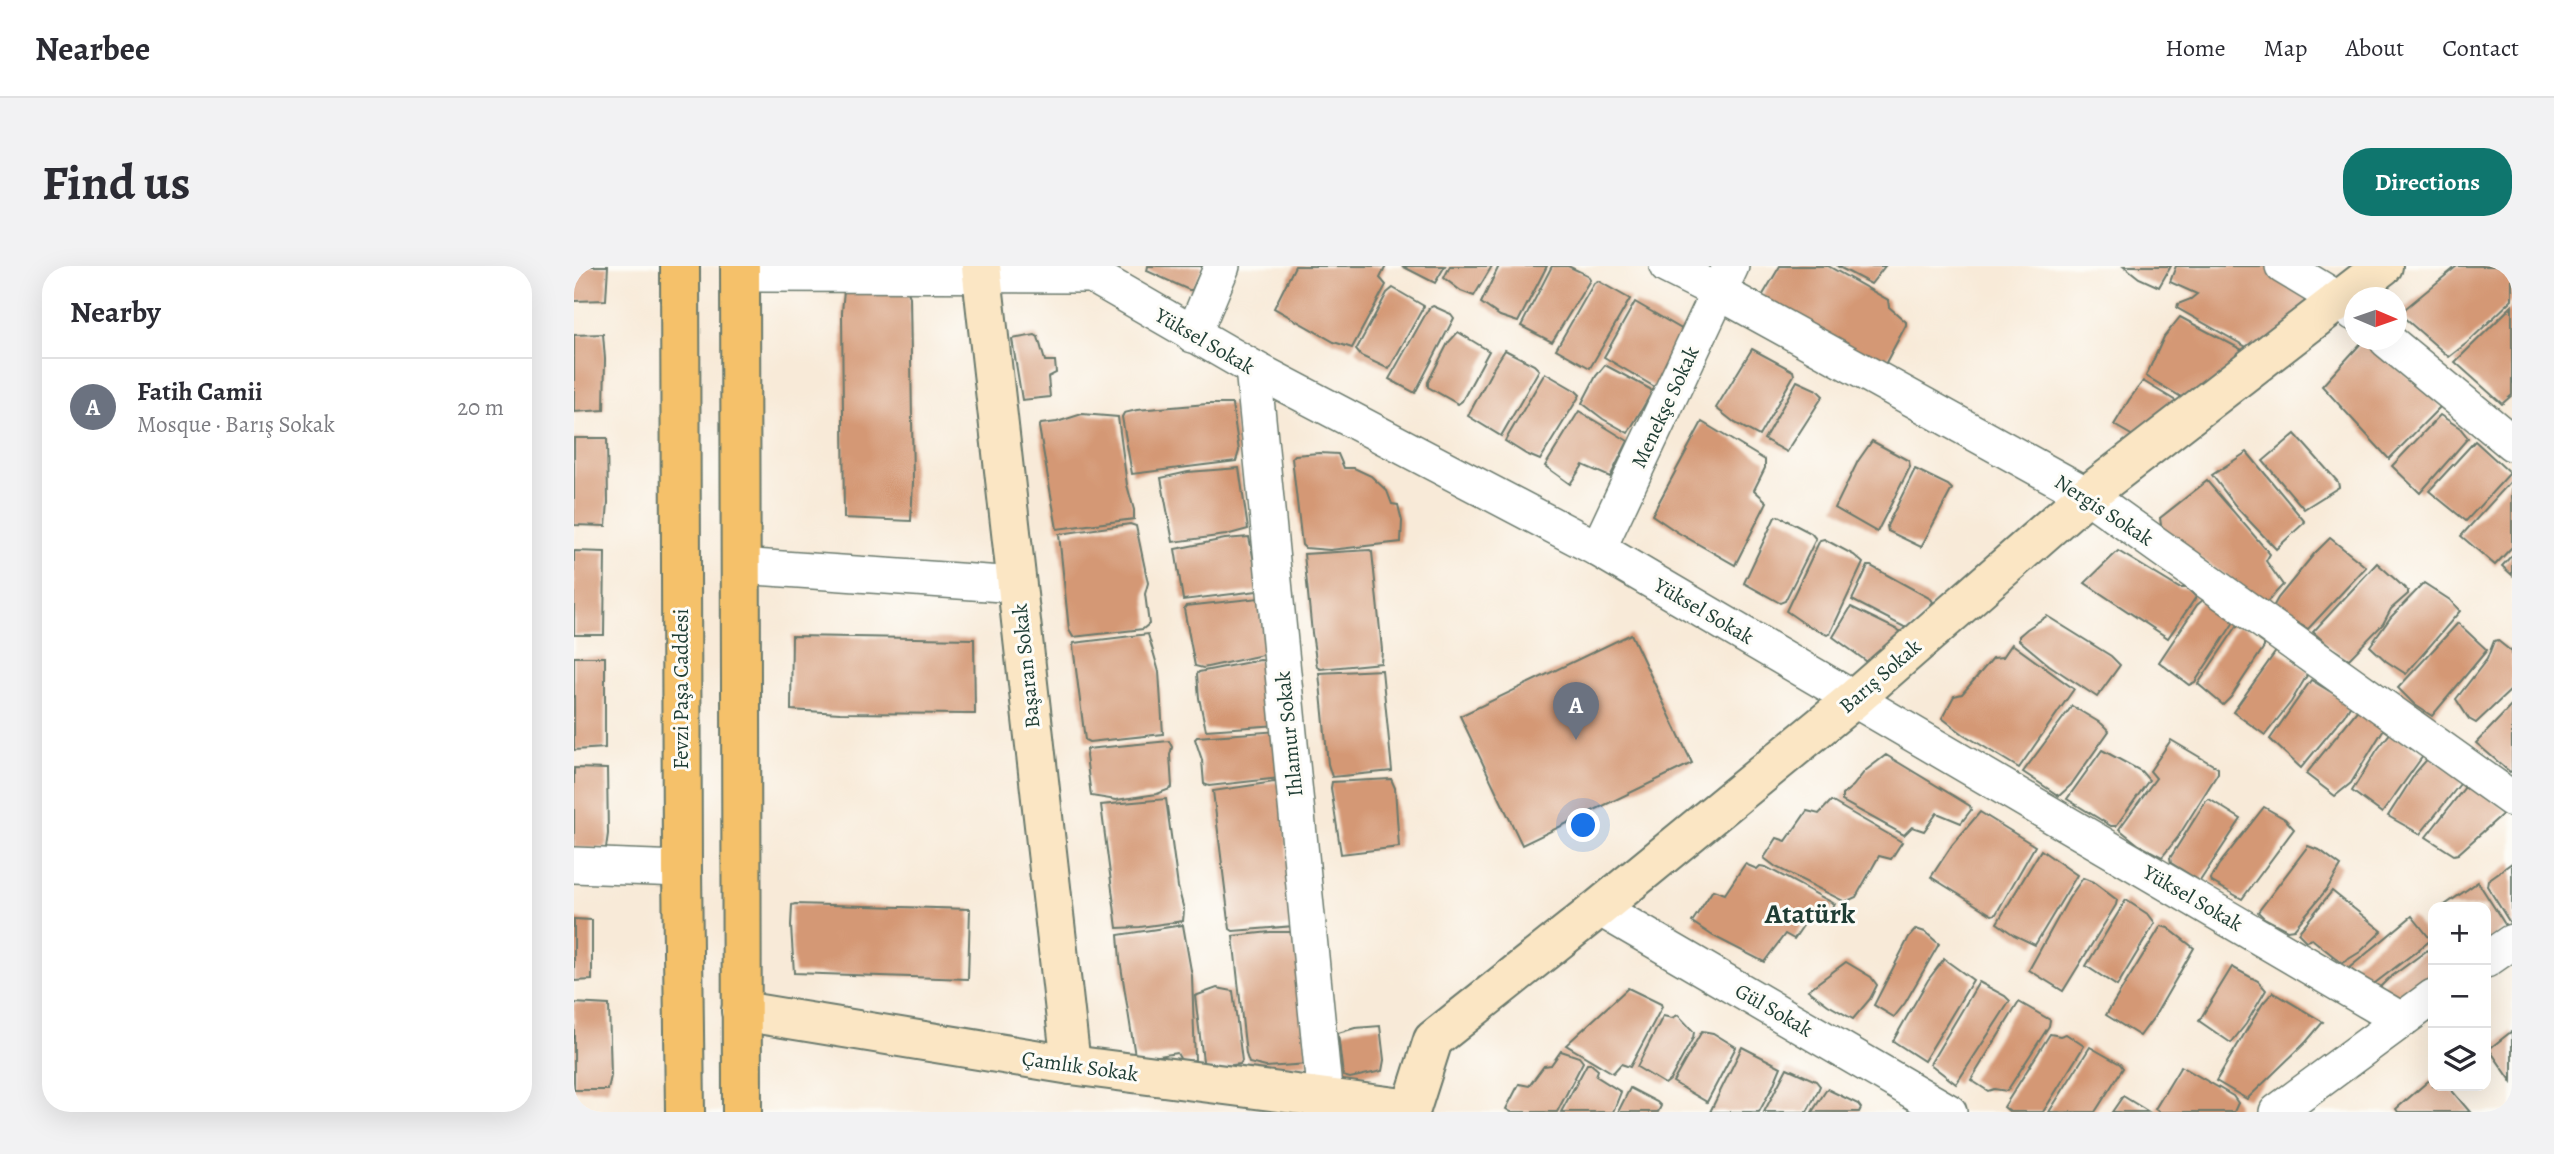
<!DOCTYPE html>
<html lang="en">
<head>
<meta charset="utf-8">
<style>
  body { margin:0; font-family:Alegreya,serif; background:#f2f2f3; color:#2b2b33 }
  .controls { position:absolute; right:21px; bottom:21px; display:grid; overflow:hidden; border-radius:14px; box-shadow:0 7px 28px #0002 }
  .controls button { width:63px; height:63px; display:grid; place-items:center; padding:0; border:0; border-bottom:2px solid #e1e1e2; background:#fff; color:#2b2b33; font:35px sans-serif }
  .compass { position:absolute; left:1770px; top:21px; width:63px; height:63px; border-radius:50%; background:#fff; box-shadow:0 7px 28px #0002; rotate:92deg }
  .you { position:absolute; left:1010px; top:560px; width:24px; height:24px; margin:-18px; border:5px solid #fff; border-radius:50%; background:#1a73e8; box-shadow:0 0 0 10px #1a73e833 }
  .badge { display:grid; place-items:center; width:46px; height:46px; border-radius:50%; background:#0f766e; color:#fff; font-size:23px; font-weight:700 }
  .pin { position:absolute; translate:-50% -58px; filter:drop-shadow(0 2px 4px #0008) }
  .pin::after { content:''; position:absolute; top:37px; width:24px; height:21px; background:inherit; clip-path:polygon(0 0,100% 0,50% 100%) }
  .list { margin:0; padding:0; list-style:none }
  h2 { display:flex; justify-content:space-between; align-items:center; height:91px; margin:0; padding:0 28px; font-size:30px }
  h2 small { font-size:23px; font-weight:400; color:#7c7c81 }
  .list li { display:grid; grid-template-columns:46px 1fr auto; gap:21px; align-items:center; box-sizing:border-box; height:98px; padding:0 28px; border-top:2px solid #e1e1e2 }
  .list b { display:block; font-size:26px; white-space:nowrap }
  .list p { margin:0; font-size:23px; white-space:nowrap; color:#7c7c81 }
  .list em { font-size:23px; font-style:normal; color:#7c7c81 }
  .icon { flex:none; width:38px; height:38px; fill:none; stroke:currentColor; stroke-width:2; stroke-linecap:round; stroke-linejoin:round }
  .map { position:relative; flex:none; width:1938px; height:846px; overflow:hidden; border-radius:28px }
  header { display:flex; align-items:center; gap:42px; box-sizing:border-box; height:98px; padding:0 35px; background:#fff; border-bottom:2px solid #e1e1e2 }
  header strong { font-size:33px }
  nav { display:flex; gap:38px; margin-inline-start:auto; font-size:24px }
  .intro { display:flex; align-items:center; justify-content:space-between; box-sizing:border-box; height:168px; padding:0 42px }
  h1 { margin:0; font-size:49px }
  .button { padding:18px 32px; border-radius:28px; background:#0f766e; color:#fff; font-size:24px; font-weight:700 }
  main { display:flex; gap:42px; padding:0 42px }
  aside { flex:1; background:#fff; border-radius:28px; box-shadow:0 7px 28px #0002 }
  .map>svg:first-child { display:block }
</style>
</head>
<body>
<header>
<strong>Nearbee</strong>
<nav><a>Home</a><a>Map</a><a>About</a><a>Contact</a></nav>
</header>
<div class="intro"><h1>Find us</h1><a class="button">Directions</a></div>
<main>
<aside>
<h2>Nearby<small></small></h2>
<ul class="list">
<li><span class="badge" style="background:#6b7280">A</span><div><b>Fatih Camii</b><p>Mosque · Barış Sokak</p></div><em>20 m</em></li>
</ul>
</aside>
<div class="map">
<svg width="1938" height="846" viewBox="0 0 1938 846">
  <rect width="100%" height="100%" fill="#fdfcf7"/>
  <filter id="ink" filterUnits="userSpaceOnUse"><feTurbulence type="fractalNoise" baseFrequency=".0143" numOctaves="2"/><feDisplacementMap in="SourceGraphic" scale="14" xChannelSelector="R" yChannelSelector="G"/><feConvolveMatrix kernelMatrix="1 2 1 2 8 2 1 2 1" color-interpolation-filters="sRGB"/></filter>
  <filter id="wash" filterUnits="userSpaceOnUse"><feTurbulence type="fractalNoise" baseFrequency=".00686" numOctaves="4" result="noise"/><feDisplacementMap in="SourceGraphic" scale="28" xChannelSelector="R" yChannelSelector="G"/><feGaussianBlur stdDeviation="1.57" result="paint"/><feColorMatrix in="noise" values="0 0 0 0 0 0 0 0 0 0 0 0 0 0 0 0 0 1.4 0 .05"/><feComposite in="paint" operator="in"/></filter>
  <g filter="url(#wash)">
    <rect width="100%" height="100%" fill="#f8ead8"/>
    <g id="blocks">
      <g fill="#d49875">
        <polygon points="0,0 34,0 32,34 0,35"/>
        <polygon points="574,0 629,0 618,24 615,24 573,5"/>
        <polygon points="721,0 812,0 806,12 812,19 778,82 760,76 700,42"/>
        <polygon points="828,0 871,0 861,17"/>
        <polygon points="876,0 918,0 900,30 887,25 870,12"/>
        <polygon points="925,0 973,0 944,56 926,50 907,37"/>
        <polygon points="978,0 994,0 1013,9 1016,14 978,76 947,60"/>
        <polygon points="1206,0 1254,0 1314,34 1315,41 1332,56 1332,59 1308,104 1187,32"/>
        <polygon points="1263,0 1311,0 1297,18"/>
        <polygon points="1550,0 1597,0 1585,21 1565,12"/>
        <polygon points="1602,0 1696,0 1739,37 1685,88 1603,42 1604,38 1617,33 1623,28 1596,16"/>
        <polygon points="1883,0 1938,0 1938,34 1893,77 1875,91 1828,50 1827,46"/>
        <polygon points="1024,15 1056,33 1016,102 982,83 1020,17"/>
        <polygon points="819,22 850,40 815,103 787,90 782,84 813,27"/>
        <polygon points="270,24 334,26 336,31 339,216 337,255 270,252 268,46"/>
        <polygon points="1061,36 1116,68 1086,124 1030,91"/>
        <polygon points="859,40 877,48 880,52 841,127 815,113 855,42"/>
        <polygon points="1938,40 1938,129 1928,138 1881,96"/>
        <polygon points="1606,51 1674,87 1621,139 1572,110 1590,71"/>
        <polygon points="884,66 915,85 888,135 884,138 854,121 854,116 874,77"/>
        <polygon points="29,68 31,93 30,144 0,146 0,69"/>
        <polygon points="461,69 464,71 471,95 481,95 482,107 474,111 476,131 448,134 438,73"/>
        <polygon points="1790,74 1862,134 1866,141 1815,193 1748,120"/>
        <polygon points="1178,83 1219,105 1220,109 1185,170 1161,157 1142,142"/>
        <polygon points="931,84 960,99 965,104 927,170 894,150 920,101"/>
        <polygon points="1031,99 1076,123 1078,126 1054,167 1029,153 1008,137 1022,110"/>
        <polygon points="971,107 1002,125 1006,129 966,194 952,188 931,175"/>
        <polygon points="1223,115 1243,124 1249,130 1213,186 1190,173"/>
        <polygon points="1569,115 1615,143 1573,178 1540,159 1555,134"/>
        <polygon points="633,138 658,138 665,185 662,195 558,208 548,151 550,147 563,144"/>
        <polygon points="1005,145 1054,175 1036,211 1009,199 996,218 971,200"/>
        <polygon points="508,148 544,151 553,219 560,244 560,253 483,263 465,161 467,158 483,156"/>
        <polygon points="1866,149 1886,162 1894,172 1846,227 1818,200"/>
        <polygon points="1128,156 1191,194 1191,202 1180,224 1193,236 1161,299 1103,266 1078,249"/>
        <polygon points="1721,168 1764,216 1765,221 1730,243 1689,195"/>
        <polygon points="0,172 33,172 34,237 32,260 0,259"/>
        <polygon points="1298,175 1335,195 1336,201 1303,266 1261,242 1284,195"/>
        <polygon points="1901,175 1936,207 1892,255 1855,225"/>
        <polygon points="1673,186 1731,256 1702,283 1664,243 1638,209"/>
        <polygon points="745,187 764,188 770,202 780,202 797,210 813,225 818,238 824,239 828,255 827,276 756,284 731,282 728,279 718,192 721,189"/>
        <polygon points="665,202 674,263 652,269 599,276 587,212 614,206"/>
        <polygon points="1341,203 1374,219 1378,223 1347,281 1314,265 1313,260"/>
        <polygon points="1938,214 1938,281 1921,299 1887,270"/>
        <polygon points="1633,215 1696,288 1692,295 1709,319 1692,337 1588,266 1586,252"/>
        <polygon points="1204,250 1237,267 1242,273 1211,335 1206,337 1170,317 1201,251"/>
        <polygon points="556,258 562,260 574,317 571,328 575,358 569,363 499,371 495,364 485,268"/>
        <polygon points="675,271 684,315 683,325 609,334 601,283 651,273"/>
        <polygon points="1756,272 1792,301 1734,363 1710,350 1699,341 1704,332 1740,288"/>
        <polygon points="1250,273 1280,289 1289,297 1256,368 1253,369 1231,358 1212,345 1246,274"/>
        <polygon points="796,284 798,286 808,384 807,397 746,403 743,401 738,367 730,288"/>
        <polygon points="0,285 31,286 30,369 0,369"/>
        <polygon points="1544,285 1605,322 1613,322 1622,331 1594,372 1511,317"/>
        <polygon points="1938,289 1938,309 1928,300"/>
        <polygon points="1803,297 1834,325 1834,328 1817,343 1809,358 1775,393 1756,381 1739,366"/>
        <polygon points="1294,300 1297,300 1357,333 1359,336 1336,364 1278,334"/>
        <polygon points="1850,317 1876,334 1886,345 1832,408 1812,395 1796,380 1817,351"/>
        <polygon points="685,332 693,388 629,402 621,400 610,343 612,340"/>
        <polygon points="1629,334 1660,356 1621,416 1615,419 1585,396 1623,339"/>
        <polygon points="1277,341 1328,366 1331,370 1303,403 1259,371"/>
        <polygon points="1473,350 1537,390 1546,399 1523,431 1475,399 1445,374 1445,370 1453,363"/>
        <polygon points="1884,357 1913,384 1858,450 1841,439 1824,422"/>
        <polygon points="1663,360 1672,362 1690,376 1690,381 1657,431 1649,439 1624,418"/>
        <polygon points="574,368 585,406 589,468 515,476 511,474 499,380 500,377"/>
        <polygon points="1057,368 1118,497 948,579 886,450"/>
        <polygon points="218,370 400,373 401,448 266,447 217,444"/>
        <polygon points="1923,374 1938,386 1938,423 1902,457 1895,453 1882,433 1913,393 1920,375"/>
        <polygon points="1438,378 1500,423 1445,502 1389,468 1368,452 1380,430 1388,428 1419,392 1429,391"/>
        <polygon points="1703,384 1735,406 1717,436 1691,469 1659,446"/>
        <polygon points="0,391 31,391 31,482 0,484"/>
        <polygon points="686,394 695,395 704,459 632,464 625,432 623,408 625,406"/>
        <polygon points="808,404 818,505 758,511 754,498 745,407"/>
        <polygon points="1737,414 1777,438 1770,450 1727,502 1696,473"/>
        <polygon points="1938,439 1938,505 1936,506 1902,477"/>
        <polygon points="1498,440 1528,458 1535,465 1497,519 1485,530 1449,506"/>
        <polygon points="1786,441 1811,461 1777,517 1761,530 1732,508"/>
        <polygon points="705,465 706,512 635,520 630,518 628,494 621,473 623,471"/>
        <polygon points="1818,465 1849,490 1808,547 1778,525 1803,484"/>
        <polygon points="1597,474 1644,502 1644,507 1604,571 1588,591 1565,579 1545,563 1582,512 1576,505"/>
        <polygon points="595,475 598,481 596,489 598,521 596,523 583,528 542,534 517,530 512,490 513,483"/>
        <polygon points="1528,484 1567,505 1575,514 1542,560 1537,560 1493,533"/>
        <polygon points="1312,489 1396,540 1397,544 1387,557 1363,547 1350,565 1338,561 1330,569 1268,535 1268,529 1279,520 1291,505"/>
        <polygon points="1856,490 1890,513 1846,568 1814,550 1842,506"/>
        <polygon points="0,502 33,503 34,568 32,582 0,582"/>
        <polygon points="817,513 821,522 825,581 767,588 757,522 758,516"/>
        <polygon points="700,516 707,517 720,660 659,665 656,663 639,525"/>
        <polygon points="1895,516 1932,545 1884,588 1880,589 1852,571"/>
        <polygon points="592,533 604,621 610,644 609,655 566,661 543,662 527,539"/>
        <polygon points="1635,533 1667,553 1626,615 1597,597 1596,592 1632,535"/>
        <polygon points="1257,535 1328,576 1317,593 1305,590 1282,631 1271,636 1202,601 1190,592 1203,572 1212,575 1233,545 1245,548"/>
        <polygon points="1690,541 1711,553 1720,563 1668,633 1638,616 1637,613 1644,600"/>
        <polygon points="1406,546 1461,580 1422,648 1418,649 1357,611 1378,579"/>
        <polygon points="1734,580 1747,585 1767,600 1753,623 1720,663 1713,664 1690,652 1684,646"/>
        <polygon points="1467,584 1503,609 1461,679 1440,669 1423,657"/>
        <polygon points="1938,597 1938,660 1913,620 1914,614"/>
        <polygon points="1171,598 1183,603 1186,600 1192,601 1261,638 1255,647 1241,642 1220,673 1211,668 1190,696 1139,670 1118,656 1139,624 1151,628"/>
        <polygon points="1509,612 1519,616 1543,634 1542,639 1489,725 1455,704 1495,632"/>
        <polygon points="1904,616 1932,660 1912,677 1912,641 1868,641"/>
        <polygon points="1758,625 1808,665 1786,686 1768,697 1738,673 1732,675 1724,667"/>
        <polygon points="1552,634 1575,649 1581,657 1543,720 1512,700"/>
        <polygon points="221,638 396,643 394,713 220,707 217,660 218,639"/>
        <polygon points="1838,650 1857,674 1801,717 1796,717 1775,702"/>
        <polygon points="0,653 18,654 18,714 0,715"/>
        <polygon points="609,659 618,710 621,794 608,796 603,787 566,793 561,790 546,694 544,669"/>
        <polygon points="1587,660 1594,662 1620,682 1580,751 1566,770 1532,749"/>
        <polygon points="1342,663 1351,666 1365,678 1331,737 1320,751 1300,739 1335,671"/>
        <polygon points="696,666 721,666 734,798 692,801 675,797 672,788 659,670"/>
        <polygon points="1859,680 1859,722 1831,741 1805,722 1814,713"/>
        <polygon points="1370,693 1399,714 1350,795 1319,775 1354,714"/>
        <polygon points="1272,696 1297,711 1303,719 1296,733 1279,753 1254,739 1234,724"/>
        <polygon points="1658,701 1684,715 1692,724 1672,758 1657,777 1625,755"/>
        <polygon points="1405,716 1431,730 1436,735 1382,818 1356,798"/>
        <polygon points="643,722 659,725 668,795 666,798 630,803 621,730"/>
        <polygon points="1054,722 1087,738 1088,741 1056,801 1047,798 1039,807 992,779"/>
        <polygon points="1699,726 1749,756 1732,776 1673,833 1642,815 1689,737"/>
        <polygon points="1445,736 1476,754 1475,760 1433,825 1420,823 1414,825 1397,814"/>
        <polygon points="0,737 35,739 37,810 34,824 0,824"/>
        <polygon points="1104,749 1120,766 1119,772 1096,814 1091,818 1063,801 1089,750 1098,752"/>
        <polygon points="806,760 810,794 808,805 776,812 769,810 764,767 781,762"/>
        <polygon points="1128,765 1139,767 1162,781 1133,836 1099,816"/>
        <polygon points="1938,765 1938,816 1915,783"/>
        <polygon points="1476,768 1486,770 1492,768 1510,780 1469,846 1436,846 1430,841"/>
        <polygon points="1168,781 1207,801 1199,820 1185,846 1136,846"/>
        <polygon points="1516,781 1546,798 1549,802 1521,846 1475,846"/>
        <polygon points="987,785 1005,791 1009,796 983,846 937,846 932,843 945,818 955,820 970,800 977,799"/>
        <polygon points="1013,798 1017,798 1024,804 1022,810 1047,826 1039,846 987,846"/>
        <polygon points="1607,800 1659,830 1664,837 1660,846 1585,846 1581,843"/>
        <polygon points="1213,802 1242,815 1246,820 1243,827 1233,846 1190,846"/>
        <polygon points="1859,811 1859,820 1874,820 1896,846 1824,846 1822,843"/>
        <polygon points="1056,822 1083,836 1087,840 1084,846 1044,846"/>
        <polygon points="1253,823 1284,838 1287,842 1285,846 1238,846"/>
        <polygon points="1549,830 1575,846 1538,846"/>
      </g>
    </g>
  </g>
  <g filter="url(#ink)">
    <use href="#blocks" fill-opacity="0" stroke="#6b7a6d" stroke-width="2"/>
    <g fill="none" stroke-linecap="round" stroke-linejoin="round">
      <g stroke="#6b7a6d" stroke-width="38">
        <g id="street">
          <polyline points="1093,0 1145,26 1513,229 1938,533"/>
          <polyline points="1709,0 1765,34 1780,47"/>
          <polyline points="166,8 518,9 679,102 1024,283 1827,754"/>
          <polyline points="619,69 648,0"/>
          <polyline points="1813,74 1938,177"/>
          <polyline points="679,102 751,833"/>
          <polyline points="1024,283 1157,0"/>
          <polyline points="166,300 443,319"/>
          <polyline points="0,599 108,603"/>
          <polyline points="1025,642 1375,846"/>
          <polyline points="1912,694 1938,676"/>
          <polyline points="1703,846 1859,731"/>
        </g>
      </g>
      <g stroke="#6b7a6d" stroke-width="42">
        <g id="secondary">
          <polyline points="407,0 497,799"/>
          <polyline points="167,745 497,799 837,843 859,774 1025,642 1280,433 1513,229 1809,0"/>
        </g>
      </g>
      <g stroke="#6b7a6d" stroke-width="42">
        <g id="primary">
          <polyline points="106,0 108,603 111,846"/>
          <polyline points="166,0 168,846"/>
        </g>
      </g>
      <use href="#street" stroke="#fff" stroke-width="35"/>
      <use href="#secondary" stroke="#fbe6c4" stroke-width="38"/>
      <use href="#primary" stroke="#f5c16b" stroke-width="38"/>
    </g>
  </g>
  <g text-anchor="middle" stroke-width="6" stroke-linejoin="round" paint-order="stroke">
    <g font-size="21" fill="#1f3d34" stroke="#fdfcf7">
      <text transform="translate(631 75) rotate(30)" y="7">Yüksel Sokak</text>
      <text transform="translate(1091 141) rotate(-65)" y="7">Menekşe Sokak</text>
      <text transform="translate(1530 244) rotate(33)" y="7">Nergis Sokak</text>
      <text transform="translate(1130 345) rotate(30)" y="7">Yüksel Sokak</text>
      <text transform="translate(452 400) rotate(-96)" y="7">Başaran Sokak</text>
      <text transform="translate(1306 410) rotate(-41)" y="7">Barış Sokak</text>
      <text transform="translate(107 423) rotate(-90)" y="7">Fevzi Paşa Caddesi</text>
      <text transform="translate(715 468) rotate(-96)" y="7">Ihlamur Sokak</text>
      <text transform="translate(1619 632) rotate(30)" y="7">Yüksel Sokak</text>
      <text transform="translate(1200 744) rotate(30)" y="7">Gül Sokak</text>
      <text transform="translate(506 800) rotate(8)" y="7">Çamlık Sokak</text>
    </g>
    <g font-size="28" font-weight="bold" fill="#1f3d34" stroke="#fdfcf7">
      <text x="1236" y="657">Atatürk</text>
    </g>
  </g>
</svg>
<div class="controls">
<button>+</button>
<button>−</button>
<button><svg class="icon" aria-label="layers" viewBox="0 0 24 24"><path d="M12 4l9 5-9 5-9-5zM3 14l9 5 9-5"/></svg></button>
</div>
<svg class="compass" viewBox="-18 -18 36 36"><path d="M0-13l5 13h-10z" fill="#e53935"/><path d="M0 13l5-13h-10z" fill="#7c7c81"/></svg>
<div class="you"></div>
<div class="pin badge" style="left:1002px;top:474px;background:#6b7280">A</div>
</div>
</main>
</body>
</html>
